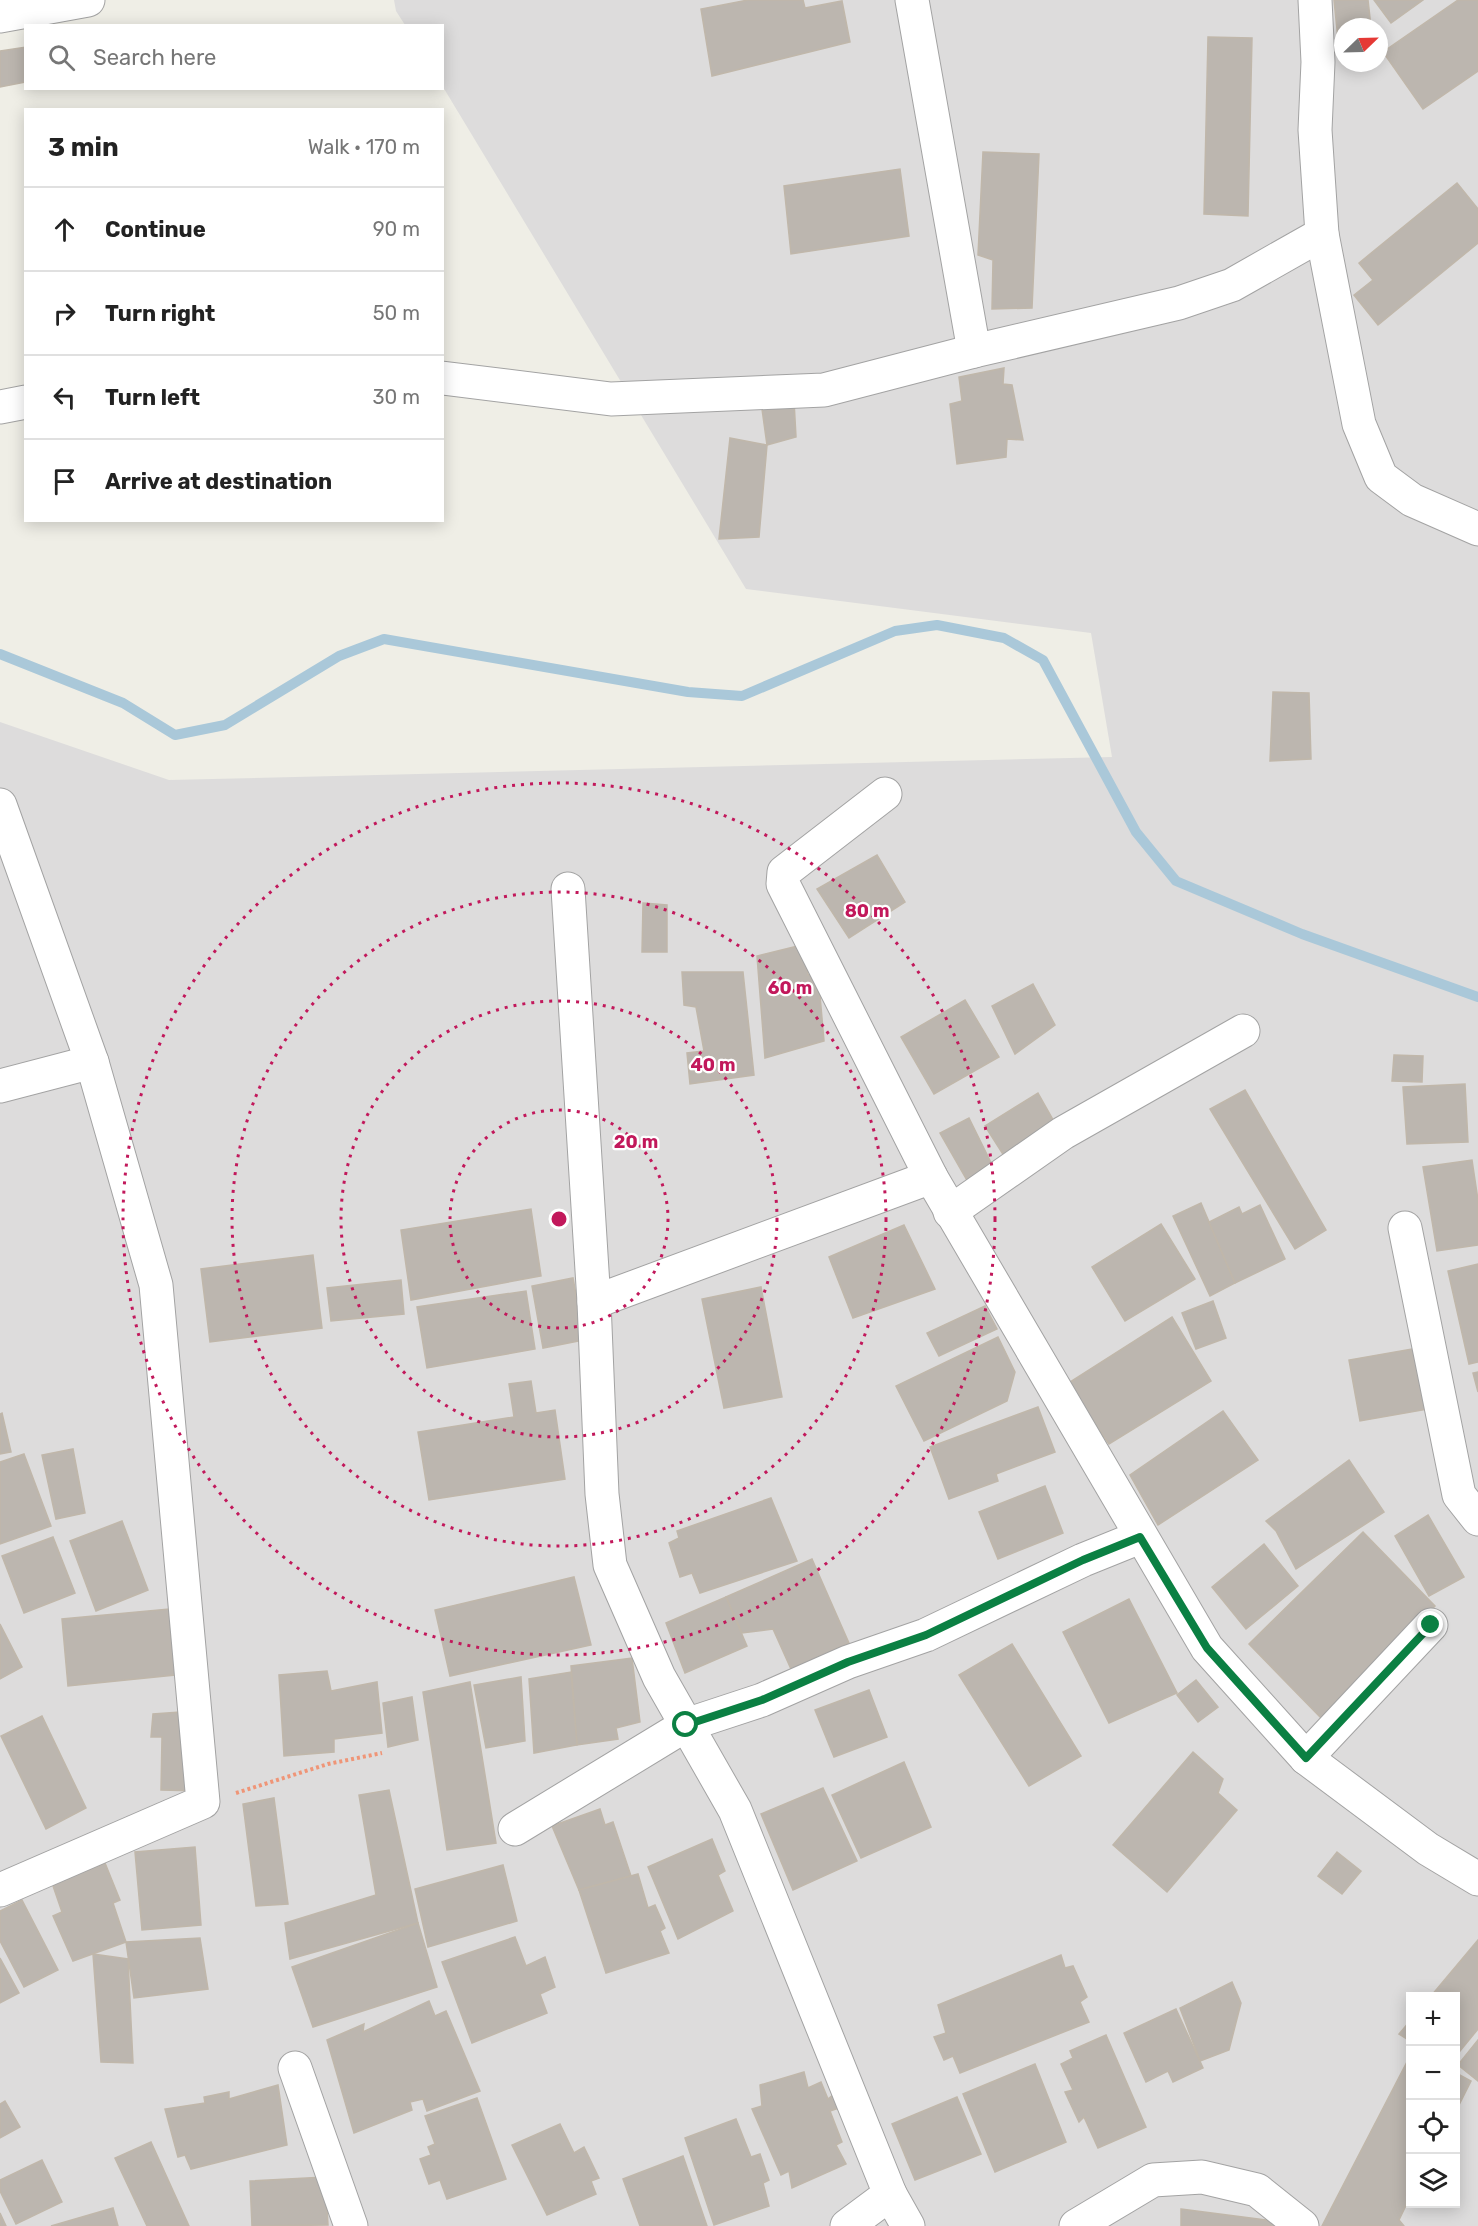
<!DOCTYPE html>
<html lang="en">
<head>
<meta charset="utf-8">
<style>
  body { margin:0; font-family:Rubik,sans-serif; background:#f6f6f6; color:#222 }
  .controls { position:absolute; right:18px; bottom:18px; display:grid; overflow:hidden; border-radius:0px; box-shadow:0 3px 15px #0003 }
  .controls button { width:54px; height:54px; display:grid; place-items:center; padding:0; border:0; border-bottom:2px solid #e0e0e0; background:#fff; color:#222; font:30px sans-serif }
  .compass { position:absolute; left:1334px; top:18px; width:54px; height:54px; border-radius:50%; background:#fff; box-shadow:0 3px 15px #0003; rotate:67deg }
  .stop { position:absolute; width:18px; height:18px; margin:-14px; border:4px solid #0b8043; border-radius:50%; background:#fff }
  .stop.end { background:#0b8043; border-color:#fff; box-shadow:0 2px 6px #0008 }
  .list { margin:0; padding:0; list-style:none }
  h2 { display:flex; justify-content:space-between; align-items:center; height:78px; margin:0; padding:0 24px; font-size:26px }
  h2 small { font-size:20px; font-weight:400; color:#767676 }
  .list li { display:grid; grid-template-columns:39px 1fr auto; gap:18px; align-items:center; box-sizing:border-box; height:84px; padding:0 24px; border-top:2px solid #e0e0e0 }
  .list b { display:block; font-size:22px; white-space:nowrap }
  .list em { font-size:20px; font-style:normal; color:#767676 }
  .icon { flex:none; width:33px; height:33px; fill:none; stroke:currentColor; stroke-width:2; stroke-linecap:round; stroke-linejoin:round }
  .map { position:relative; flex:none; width:1478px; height:2226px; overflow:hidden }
  .search { position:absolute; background:#fff; box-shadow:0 3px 15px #0003; left:24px; top:24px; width:420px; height:66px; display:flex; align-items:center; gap:15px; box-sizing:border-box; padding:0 21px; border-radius:0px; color:#767676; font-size:22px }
  .panel { position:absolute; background:#fff; box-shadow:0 3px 15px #0003; left:24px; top:108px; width:420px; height:414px; border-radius:0px }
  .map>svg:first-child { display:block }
</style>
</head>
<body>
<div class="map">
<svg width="1478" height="2226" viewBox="0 0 1478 2226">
  <rect width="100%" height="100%" fill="#efeee6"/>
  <path fill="#dddcdc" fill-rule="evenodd" d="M394,0H1478V2226H0V722L169,780L1112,757L1091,633L746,589L443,87L442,26L405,25L396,11ZM1343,27H1379V63H1343ZM1410,1996H1456V2204H1410Z"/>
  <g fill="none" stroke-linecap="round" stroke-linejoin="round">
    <polyline stroke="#aac8d9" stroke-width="10" points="0,654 123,703 175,735 225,725 339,656 384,639 688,692 742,696 895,631 937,625 1004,638 1043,660 1136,832 1176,881 1302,934 1478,997"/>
  </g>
  <g fill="#bcb6af" stroke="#c0b7aa" stroke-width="1.5">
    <polygon points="748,0 803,0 805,8 842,1 850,42 712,76 701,9"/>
    <polygon points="1334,0 1368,0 1371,27 1343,27 1343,58 1340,59"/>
    <polygon points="1374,0 1423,0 1391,23"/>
    <polygon points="1458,0 1478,0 1478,71 1423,109 1383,52"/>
    <polygon points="1208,37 1252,38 1248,216 1204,214"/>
    <polygon points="26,47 26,82 0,87 0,51"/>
    <polygon points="983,152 1039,154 1032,308 992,309 993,260 978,255"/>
    <polygon points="900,169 909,236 791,254 784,186"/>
    <polygon points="1457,183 1478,209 1478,243 1378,325 1354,295 1373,280 1359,263"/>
    <polygon points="1004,368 1003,384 1012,385 1023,440 1007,439 1006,457 957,464 950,404 962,401 959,377"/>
    <polygon points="794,401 796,437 767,445 762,409"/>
    <polygon points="730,438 767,445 759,537 719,539"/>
    <polygon points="1273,692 1309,693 1311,759 1270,761"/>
    <polygon points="877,855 905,902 849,938 817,889"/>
    <polygon points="643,903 667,905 667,952 642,952"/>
    <polygon points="806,944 808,975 818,973 824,1041 765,1058 757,956"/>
    <polygon points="682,972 743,972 754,1075 690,1084 687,1053 704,1051 696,1007 684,1005"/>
    <polygon points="1033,984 1055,1025 1015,1054 992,1006"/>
    <polygon points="965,1000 999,1057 934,1094 901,1037"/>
    <polygon points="1394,1055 1423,1056 1422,1082 1392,1081"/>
    <polygon points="1465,1084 1468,1142 1407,1144 1403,1087"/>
    <polygon points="1245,1090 1326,1230 1295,1249 1210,1109"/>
    <polygon points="1038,1093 1056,1125 1006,1159 985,1126"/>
    <polygon points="969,1118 998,1177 972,1189 940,1133"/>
    <polygon points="1472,1160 1478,1200 1478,1245 1437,1251 1423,1167"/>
    <polygon points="1201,1203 1235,1283 1210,1296 1173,1216"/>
    <polygon points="1260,1205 1285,1259 1235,1283 1209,1222 1239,1207 1242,1214"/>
    <polygon points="531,1209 541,1276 411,1300 401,1230"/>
    <polygon points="1161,1224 1195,1279 1125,1321 1092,1267"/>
    <polygon points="904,1225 935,1289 853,1318 829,1257"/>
    <polygon points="313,1255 322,1328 210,1342 201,1269"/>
    <polygon points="1478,1264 1478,1362 1469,1364 1448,1271"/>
    <polygon points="573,1278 584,1340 543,1348 532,1286"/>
    <polygon points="401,1280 404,1314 331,1321 327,1288"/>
    <polygon points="761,1287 782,1397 724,1408 702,1299"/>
    <polygon points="526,1291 535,1349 427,1368 417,1307"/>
    <polygon points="1213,1301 1226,1338 1196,1349 1182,1313"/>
    <polygon points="985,1306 997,1329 939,1356 927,1333"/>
    <polygon points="1172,1317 1211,1381 1109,1444 1067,1384"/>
    <polygon points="998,1337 1015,1372 1007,1401 924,1441 896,1386"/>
    <polygon points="1423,1347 1434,1408 1360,1421 1349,1360"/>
    <polygon points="1478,1372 1478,1392 1473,1373"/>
    <polygon points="531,1381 536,1413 555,1410 565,1479 429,1500 418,1432 514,1417 509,1384"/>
    <polygon points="1038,1407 1055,1452 996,1474 998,1481 949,1499 930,1447"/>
    <polygon points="1223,1411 1258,1460 1158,1525 1130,1475"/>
    <polygon points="2,1413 11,1452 0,1454 0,1414"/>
    <polygon points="73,1449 85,1513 56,1519 42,1455"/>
    <polygon points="24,1454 51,1526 0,1544 0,1462"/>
    <polygon points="1349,1460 1384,1512 1296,1569 1276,1531 1266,1521"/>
    <polygon points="1045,1486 1063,1533 998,1559 979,1512"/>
    <polygon points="771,1498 797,1561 700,1593 692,1573 680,1577 669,1543 679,1538 677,1531"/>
    <polygon points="1428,1515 1464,1577 1429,1596 1395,1536"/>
    <polygon points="122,1521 148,1590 96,1611 70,1541"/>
    <polygon points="1363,1532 1435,1606 1321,1718 1249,1644"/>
    <polygon points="53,1537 75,1593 24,1613 2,1556"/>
    <polygon points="1264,1544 1298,1586 1246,1629 1212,1587"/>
    <polygon points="812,1559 849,1643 791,1669 773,1629 742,1633 726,1597"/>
    <polygon points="574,1577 591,1645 450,1676 435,1610"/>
    <polygon points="726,1597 747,1646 685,1673 666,1623"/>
    <polygon points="1129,1599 1177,1693 1109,1723 1063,1632"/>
    <polygon points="169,1609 175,1675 68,1686 62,1619"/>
    <polygon points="0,1624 22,1667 0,1679"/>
    <polygon points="1012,1644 1081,1756 1029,1786 959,1675"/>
    <polygon points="632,1658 640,1722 616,1728 618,1739 577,1745 571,1666"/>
    <polygon points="327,1671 331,1691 377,1682 382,1733 334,1739 334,1752 284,1756 279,1675"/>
    <polygon points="571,1672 577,1745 534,1753 529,1679"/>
    <polygon points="521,1677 525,1741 486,1748 474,1685"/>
    <polygon points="1196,1680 1218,1707 1198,1722 1177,1695"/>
    <polygon points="470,1682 496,1843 447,1850 423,1692"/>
    <polygon points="869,1690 887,1737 834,1757 815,1710"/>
    <polygon points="412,1697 418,1740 388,1747 383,1703"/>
    <polygon points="194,1711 199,1791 161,1790 162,1737 151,1737 153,1714"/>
    <polygon points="42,1716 86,1808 46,1829 1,1736"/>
    <polygon points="1193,1752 1223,1779 1218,1793 1237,1810 1167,1892 1113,1845"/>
    <polygon points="904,1762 931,1827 861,1858 832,1795"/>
    <polygon points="823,1788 857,1861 793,1890 761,1814"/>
    <polygon points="389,1790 418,1923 290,1959 285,1923 376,1895 359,1795"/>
    <polygon points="274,1798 288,1904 256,1906 243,1804"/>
    <polygon points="600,1809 605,1825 613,1822 631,1876 579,1890 552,1826"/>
    <polygon points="712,1839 725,1871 718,1875 733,1911 678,1939 648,1867"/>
    <polygon points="195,1847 201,1925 142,1930 135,1852"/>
    <polygon points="1337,1852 1361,1871 1342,1894 1318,1876"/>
    <polygon points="105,1863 120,1900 113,1903 126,1942 73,1961 53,1916 62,1912 52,1883"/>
    <polygon points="503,1865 517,1921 428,1947 415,1889"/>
    <polygon points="638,1874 648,1908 655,1905 665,1928 660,1931 669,1953 606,1973 579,1890"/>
    <polygon points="22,1900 58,1970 24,1987 0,1941 0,1911"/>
    <polygon points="418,1923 437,1987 313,2027 292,1967"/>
    <polygon points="515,1937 526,1966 545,1957 555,1987 540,1994 547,2013 472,2043 442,1962"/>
    <polygon points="200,1938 208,1989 134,1998 126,1942"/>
    <polygon points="1478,1940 1478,2029 1456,2056 1456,1996 1431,1996"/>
    <polygon points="93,1954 128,1959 133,2063 101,2062"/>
    <polygon points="1061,1955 1065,1968 1073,1966 1087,1997 1080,2002 1089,2022 960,2073 953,2056 944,2060 934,2037 946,2033 938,2005"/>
    <polygon points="0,1958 19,1993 0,2003"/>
    <polygon points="1232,1982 1241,2003 1229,2050 1200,2061 1180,2008"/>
    <polygon points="429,2001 435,2016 446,2011 480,2091 427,2111 423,2099 410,2102 412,2110 354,2133 327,2040 364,2024 363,2032"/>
    <polygon points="1176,2009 1203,2068 1173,2082 1168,2071 1146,2082 1124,2033"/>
    <polygon points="1410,2021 1410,2041 1399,2034"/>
    <polygon points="1106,2035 1146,2127 1098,2148 1084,2117 1079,2122 1065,2092 1073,2090 1061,2064 1073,2058 1070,2051"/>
    <polygon points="1478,2040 1478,2081 1458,2065"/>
    <polygon points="1410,2056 1410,2197 1399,2220 1404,2226 1322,2226"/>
    <polygon points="1035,2064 1066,2142 995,2172 963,2094"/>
    <polygon points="804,2072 808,2088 821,2082 828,2099 834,2094 839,2108 830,2111 842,2142 836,2145 846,2164 792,2188 789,2171 781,2175 752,2109 762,2106 760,2085"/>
    <polygon points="1456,2073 1471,2081 1456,2111"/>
    <polygon points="278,2085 287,2145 191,2169 185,2155 178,2157 165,2109 205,2103 204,2097 229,2092 229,2099"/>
    <polygon points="957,2097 981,2154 915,2180 892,2124"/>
    <polygon points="477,2098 506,2179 447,2199 440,2180 429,2184 420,2159 431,2155 428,2147 435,2144 425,2116"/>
    <polygon points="5,2101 20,2127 0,2138 0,2104"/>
    <polygon points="736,2119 751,2157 760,2154 769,2180 763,2183 769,2206 714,2225 685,2138"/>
    <polygon points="560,2124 574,2153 584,2147 599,2178 591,2181 596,2194 547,2215 512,2145"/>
    <polygon points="151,2142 189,2226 147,2226 115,2158"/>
    <polygon points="683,2156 707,2226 640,2226 623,2179"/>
    <polygon points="42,2160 62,2202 16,2224 0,2191 0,2180"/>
    <polygon points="325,2177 328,2225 252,2226 250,2181"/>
    <polygon points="113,2208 118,2226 51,2226"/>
    <polygon points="1181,2209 1273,2221 1280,2226 1181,2226"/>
    <polygon points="0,2213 6,2226 0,2226"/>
  </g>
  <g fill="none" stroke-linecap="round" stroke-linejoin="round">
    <g stroke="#a3a3a3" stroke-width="35">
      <g id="minor">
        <polyline points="912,0 974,351"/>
        <polyline points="0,16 88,0"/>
        <polyline points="1322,234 1359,424 1381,477 1412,500 1478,529"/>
        <polyline points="442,378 611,399 824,390 974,351 1179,303 1232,285 1322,234 1315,130 1318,62 1315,0"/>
        <polyline points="0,407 26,402"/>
        <polyline points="885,794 784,872 783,884 931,1177 1207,1648 1306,1758 1428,1849 1478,1879"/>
        <polyline points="0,805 92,1062 156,1285 203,1802 0,1890"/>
        <polyline points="568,889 594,1302 602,1494 610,1565 659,1677 735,1810 890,2194"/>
        <polyline points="0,1086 92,1062"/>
        <polyline points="950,1212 1063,1133 1243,1031"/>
        <polyline points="1405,1228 1459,1495 1478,1519"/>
        <polyline points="594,1302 931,1177"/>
        <polyline points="1306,1758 1431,1625"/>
        <polyline points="515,1829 686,1725 762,1700 848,1662 926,1635 1083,1560 1140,1537"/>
        <polyline points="295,2068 351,2226"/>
        <polyline points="847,2226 890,2194 908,2226"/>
        <polyline points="1076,2226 1153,2180 1202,2177 1257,2190 1302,2226"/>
      </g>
    </g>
    <polyline stroke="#ef9577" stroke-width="4" stroke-dasharray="3 3" stroke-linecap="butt" points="236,1793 328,1764 382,1753"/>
    <use href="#minor" stroke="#fff" stroke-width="33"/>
  </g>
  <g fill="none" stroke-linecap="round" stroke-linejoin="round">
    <polyline stroke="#0b8043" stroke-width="8" points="686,1725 762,1700 848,1662 926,1635 1083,1560 1140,1537 1207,1648 1306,1758 1431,1625"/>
  </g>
  <g fill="none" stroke="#c2185b" stroke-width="3" stroke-dasharray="3 6">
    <circle cx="559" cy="1219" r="109"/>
    <circle cx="559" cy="1219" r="218"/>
    <circle cx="559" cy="1219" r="327"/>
    <circle cx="559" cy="1219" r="436"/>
  </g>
  <circle cx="559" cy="1219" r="9" fill="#c2185b" stroke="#fff" stroke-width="3"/>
  <g font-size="18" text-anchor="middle" font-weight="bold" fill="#c2185b" stroke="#fff" stroke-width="4.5" stroke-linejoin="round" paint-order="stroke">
    <text x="867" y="917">80 m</text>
    <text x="790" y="994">60 m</text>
    <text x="713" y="1071">40 m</text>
    <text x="636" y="1148">20 m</text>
  </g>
</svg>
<div class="controls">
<button>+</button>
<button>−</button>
<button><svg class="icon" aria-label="locate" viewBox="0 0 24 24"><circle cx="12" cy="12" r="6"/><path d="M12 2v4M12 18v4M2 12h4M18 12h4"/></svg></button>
<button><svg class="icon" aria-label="layers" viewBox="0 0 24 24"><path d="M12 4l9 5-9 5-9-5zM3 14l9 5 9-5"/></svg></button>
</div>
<svg class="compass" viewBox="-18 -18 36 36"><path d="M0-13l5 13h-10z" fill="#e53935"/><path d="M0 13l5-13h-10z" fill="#767676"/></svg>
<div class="stop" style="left:686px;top:1725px"></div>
<div class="stop end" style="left:1431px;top:1625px"></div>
<div class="search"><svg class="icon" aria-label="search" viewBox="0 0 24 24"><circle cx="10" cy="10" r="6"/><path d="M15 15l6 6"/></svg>Search here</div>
<section class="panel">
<h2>3 min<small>Walk · 170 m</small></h2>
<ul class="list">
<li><svg class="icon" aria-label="ahead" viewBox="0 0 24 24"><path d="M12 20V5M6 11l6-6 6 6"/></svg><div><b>Continue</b></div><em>90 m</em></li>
<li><svg class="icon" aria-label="right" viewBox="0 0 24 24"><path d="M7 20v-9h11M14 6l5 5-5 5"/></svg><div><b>Turn right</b></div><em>50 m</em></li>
<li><svg class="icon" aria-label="left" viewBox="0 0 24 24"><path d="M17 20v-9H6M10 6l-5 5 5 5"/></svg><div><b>Turn left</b></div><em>30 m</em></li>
<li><svg class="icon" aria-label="arrive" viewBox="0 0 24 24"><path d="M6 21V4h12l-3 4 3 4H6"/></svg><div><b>Arrive at destination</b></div></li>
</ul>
</section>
</div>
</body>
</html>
